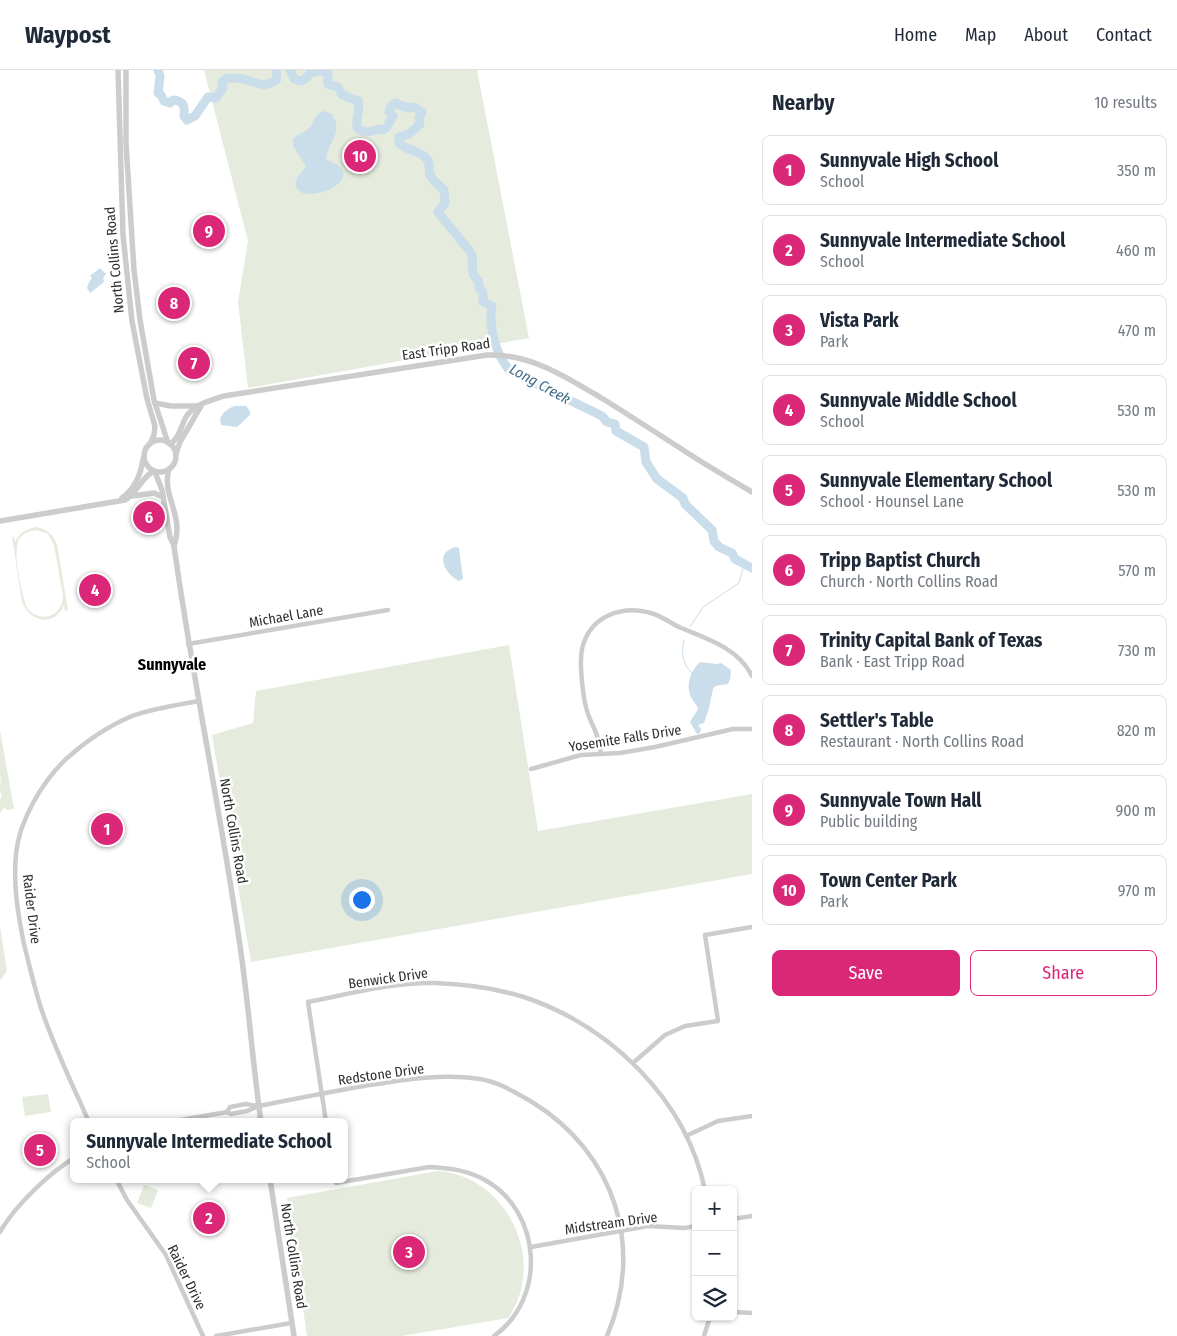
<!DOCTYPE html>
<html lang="en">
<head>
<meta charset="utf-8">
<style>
  body { margin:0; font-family:"Fira Sans Condensed",sans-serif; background:#f2f2f3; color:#1f2937 }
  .controls { position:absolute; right:15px; bottom:15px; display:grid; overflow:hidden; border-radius:8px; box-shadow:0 1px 4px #0004 }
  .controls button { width:45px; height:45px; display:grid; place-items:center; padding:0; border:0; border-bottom:1px solid #e0e1e3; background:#fff; color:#1f2937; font:25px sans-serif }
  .you { position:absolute; left:361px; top:829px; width:18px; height:18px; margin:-12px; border:4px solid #fff; border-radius:50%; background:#1a73e8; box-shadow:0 0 0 8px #1a73e833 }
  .badge { display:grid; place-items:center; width:32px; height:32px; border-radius:50%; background:#db2777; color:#fff; font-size:16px; font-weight:700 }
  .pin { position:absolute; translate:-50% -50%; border:2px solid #fff; box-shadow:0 1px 5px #0006 }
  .popup { position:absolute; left:70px; top:1048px; width:278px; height:65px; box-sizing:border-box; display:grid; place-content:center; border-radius:8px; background:#fff; filter:drop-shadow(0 1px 4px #0005); font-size:16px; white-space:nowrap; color:#747a83 }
  .popup b { font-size:19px; color:#1f2937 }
  .popup::after { content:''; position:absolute; left:50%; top:100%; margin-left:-10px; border:10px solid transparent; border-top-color:#fff }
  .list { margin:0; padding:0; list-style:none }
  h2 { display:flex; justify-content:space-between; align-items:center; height:65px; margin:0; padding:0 20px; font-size:21px }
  h2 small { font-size:16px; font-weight:400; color:#747a83 }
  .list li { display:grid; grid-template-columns:32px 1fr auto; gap:15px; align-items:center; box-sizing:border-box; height:70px; margin:0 10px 10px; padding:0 10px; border:1px solid #e0e1e3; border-radius:8px }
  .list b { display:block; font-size:19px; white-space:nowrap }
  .list p { margin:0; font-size:16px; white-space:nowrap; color:#747a83 }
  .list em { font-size:16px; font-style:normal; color:#747a83 }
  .actions { display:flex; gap:10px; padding:15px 20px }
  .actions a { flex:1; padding:11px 0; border:1px solid #db2777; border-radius:8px; text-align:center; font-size:18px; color:#db2777 }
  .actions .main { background:#db2777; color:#fff }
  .icon { flex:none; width:28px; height:28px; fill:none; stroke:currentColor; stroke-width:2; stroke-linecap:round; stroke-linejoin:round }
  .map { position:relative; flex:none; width:752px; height:1266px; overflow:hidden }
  header { display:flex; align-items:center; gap:30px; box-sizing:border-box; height:70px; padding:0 25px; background:#fff; border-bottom:1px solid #e0e1e3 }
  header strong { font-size:24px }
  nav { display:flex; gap:28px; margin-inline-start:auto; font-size:18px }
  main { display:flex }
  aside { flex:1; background:#fff }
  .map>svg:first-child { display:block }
</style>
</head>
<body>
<header>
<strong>Waypost</strong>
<nav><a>Home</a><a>Map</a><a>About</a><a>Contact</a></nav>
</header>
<main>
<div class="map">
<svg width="752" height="1266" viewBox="0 0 752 1266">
  <rect width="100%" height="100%" fill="#fff"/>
  <g fill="#e5ebdd" fill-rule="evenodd">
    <polygon points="204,0 477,0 529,268 248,318 238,232 248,171"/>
    <path d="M36,457C47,459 53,464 57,475L68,540L65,541L64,535C55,557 30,553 22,532L12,467H14L15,472C19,463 26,459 36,457ZM36,460L48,464L54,475L63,526C62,547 41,554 27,538C22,526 12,480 19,469C23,463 29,461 36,460Z"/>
    <polygon points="509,575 538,761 752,724 752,804 251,892 212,665 253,653 256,621"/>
    <polygon points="0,660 14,739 6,740 5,737 0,743 0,731 2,723 0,723 0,709 2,715 0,704"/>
    <polygon points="0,857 7,901 0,911"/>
    <polygon points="48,1024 51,1042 25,1046 22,1027"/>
    <path d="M438,1101C507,1106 548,1191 508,1248L402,1266H307L287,1128Z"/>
    <polygon points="144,1115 158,1120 151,1138 137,1133"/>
  </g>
  <g fill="#caddea">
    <path d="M324,41L332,44C344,63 328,72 326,89C331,93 339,93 342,100C353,119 292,136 296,112C297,105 303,102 306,96L293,76V69C297,64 303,64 307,60C315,54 313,44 324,41Z"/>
    <polygon points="100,198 106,204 103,208 104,212 90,223 87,218 89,212 92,208 90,206"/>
    <path d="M235,336H246L250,341V345L237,357L221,355L220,349C223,342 228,338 235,336Z"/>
    <path d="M456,477L459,478L463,509L459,511C445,504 433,483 456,477Z"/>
    <path d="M700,592L716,594L721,593L731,600L730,609L728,614L715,616L713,619L709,638L704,653L698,655L701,659L700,663L697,664L690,652L698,639C697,634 694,633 692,629C685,616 690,601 700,592Z"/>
  </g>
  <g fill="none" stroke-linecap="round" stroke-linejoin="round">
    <g stroke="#caddea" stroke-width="1">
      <polyline points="690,557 703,537 739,513 744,494"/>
      <path d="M684,570C681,582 682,594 692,603"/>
    </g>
    <g stroke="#caddea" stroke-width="9">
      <path d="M158,0L160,6L158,23L161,25L164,31L170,33L173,30C184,31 185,36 184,46L187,50L195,46L208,27L216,28L223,18L222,12L227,8C232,8 238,8 243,9C258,12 263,20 277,9L276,0"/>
      <path d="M290,0L294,9L301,11L305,9L310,3L321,1L328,3V14L338,17L342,25L358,31C361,40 355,48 357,58C365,63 369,63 378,59L383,60L387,57L393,46L389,42L390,38L395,33L407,38L414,37L422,42L419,48L420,54L409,64L399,67V73C406,81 420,80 427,89C431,94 428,100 430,105C432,110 440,116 444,120L445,133L438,142L472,184L473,204L479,212V218L483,222V232L492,236C488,257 496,285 510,301L602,346L607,352L615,354L616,361L644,377L646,392L657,409L683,428L685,434L712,460L714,471L719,477L732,483L735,489L752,498"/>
    </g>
    <g stroke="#ccc" stroke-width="4.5">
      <polyline points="188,574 388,540"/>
      <path d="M601,684C599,665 594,660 588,644C583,630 579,594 582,579C590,545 623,534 654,544C663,547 672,554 681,558C708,569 739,579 752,606"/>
      <polyline points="531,699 581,685 620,683 655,677 733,659 752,659"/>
      <polyline points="633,993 665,965 685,956 718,951 705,865 752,857"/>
      <polyline points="227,1042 230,1037 246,1034 258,1036"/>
      <path d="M89,1052C73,1016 56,981 43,944C35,921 30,898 24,874C18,845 13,815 16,784C19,751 42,712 66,689C86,671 108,656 132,646C154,638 176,635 199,631"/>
      <path d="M169,1052L227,1042L231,1044L247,1041L259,1036C294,1029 329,1022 364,1016C402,1010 442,1003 480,1009C499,1012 516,1023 532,1032C615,1083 645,1177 607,1266"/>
      <path d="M326,1052L308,932C349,924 392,912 435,913C465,914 495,918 524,927C610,956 686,1029 705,1120"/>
      <polyline points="686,1066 718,1051 752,1046"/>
      <polyline points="116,1109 127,1130 166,1185 203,1266"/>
      <path d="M335,1109L336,1113L429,1097C449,1098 467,1100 485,1110C542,1142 547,1228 494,1266"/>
      <polyline points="733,1149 752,1146"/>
      <path d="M0,1162C14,1137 49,1103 74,1088"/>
      <polyline points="531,1177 648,1156 684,1158 696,1156"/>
      <polyline points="733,1242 752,1243"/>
      <polyline points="216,1266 291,1253"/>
      <polyline points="704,1266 710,1247"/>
    </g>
    <g stroke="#ccc" stroke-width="5.5">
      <polyline points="118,0 123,165 132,251 147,329 155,356 154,365 150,374"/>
      <polyline points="126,0 126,73 134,200 140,250 154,330 168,373"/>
      <polyline points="155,333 171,336 199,336"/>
      <circle cx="160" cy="386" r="16"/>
      <path d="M170,374C179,369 181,356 186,347C193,335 211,330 224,326L487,285C530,283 568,308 603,329C629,345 655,362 680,378C704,394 728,408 752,422"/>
      <polyline points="176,384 180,372 201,336"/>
      <path d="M169,399C161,426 185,445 174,476"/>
      <path d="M155,402L162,420L170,467L174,476C193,612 222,747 241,883C249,939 253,996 261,1052"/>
      <polyline points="132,426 154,423 163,427"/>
      <path d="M122,428C134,419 141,404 143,389"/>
      <path d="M0,451L125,430C138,423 141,407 154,401"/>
      <polyline points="270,1109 294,1266"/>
    </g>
  </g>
  <g text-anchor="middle" stroke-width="5" stroke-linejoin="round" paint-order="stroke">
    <g font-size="14" fill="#2f2f2f" stroke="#fff">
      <text transform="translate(114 190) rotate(-95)" y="5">North Collins Road</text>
      <text transform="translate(446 279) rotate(-8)" y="5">East Tripp Road</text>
      <text transform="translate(286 546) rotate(-10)" y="5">Michael Lane</text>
      <text transform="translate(625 668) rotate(-9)" y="5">Yosemite Falls Drive</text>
      <text transform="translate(234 761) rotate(80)" y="5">North Collins Road</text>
      <text transform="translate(32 839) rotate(83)" y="5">Raider Drive</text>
      <text transform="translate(388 908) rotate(-8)" y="5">Benwick Drive</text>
      <text transform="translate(381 1004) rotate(-8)" y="5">Redstone Drive</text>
      <text transform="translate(611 1153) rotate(-8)" y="5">Midstream Drive</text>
      <text transform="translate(294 1186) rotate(81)" y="5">North Collins Road</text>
      <text transform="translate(187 1207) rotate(64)" y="5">Raider Drive</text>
    </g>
    <g font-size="15" font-style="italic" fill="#406f8d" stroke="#fff">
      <text transform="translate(540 314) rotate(29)" y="5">Long Creek</text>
    </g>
    <g font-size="16" font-weight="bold" fill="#000" stroke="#fff">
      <text x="172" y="600">Sunnyvale</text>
    </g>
  </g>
</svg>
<div class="controls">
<button>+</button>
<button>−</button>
<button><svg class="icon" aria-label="layers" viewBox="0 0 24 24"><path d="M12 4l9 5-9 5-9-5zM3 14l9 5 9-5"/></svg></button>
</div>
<div class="you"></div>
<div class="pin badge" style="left:107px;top:759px">1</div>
<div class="pin badge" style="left:209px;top:1148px">2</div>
<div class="popup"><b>Sunnyvale Intermediate School</b>School</div>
<div class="pin badge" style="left:409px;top:1182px">3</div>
<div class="pin badge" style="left:95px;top:520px">4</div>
<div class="pin badge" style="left:40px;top:1080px">5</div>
<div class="pin badge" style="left:149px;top:447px">6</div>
<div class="pin badge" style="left:194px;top:293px">7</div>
<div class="pin badge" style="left:174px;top:233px">8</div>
<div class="pin badge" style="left:209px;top:161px">9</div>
<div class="pin badge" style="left:360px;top:86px">10</div>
</div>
<aside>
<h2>Nearby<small>10 results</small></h2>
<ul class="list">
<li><span class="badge">1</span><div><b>Sunnyvale High School</b><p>School</p></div><em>350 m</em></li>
<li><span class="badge">2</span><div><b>Sunnyvale Intermediate School</b><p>School</p></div><em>460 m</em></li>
<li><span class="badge">3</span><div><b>Vista Park</b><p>Park</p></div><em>470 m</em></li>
<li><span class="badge">4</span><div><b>Sunnyvale Middle School</b><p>School</p></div><em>530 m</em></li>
<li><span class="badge">5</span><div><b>Sunnyvale Elementary School</b><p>School · Hounsel Lane</p></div><em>530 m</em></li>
<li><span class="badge">6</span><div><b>Tripp Baptist Church</b><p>Church · North Collins Road</p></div><em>570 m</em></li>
<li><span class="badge">7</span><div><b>Trinity Capital Bank of Texas</b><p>Bank · East Tripp Road</p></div><em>730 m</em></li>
<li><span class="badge">8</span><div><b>Settler's Table</b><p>Restaurant · North Collins Road</p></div><em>820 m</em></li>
<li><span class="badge">9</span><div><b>Sunnyvale Town Hall</b><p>Public building</p></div><em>900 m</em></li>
<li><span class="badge">10</span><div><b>Town Center Park</b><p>Park</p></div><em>970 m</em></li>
</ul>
<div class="actions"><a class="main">Save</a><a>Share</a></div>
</aside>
</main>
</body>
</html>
